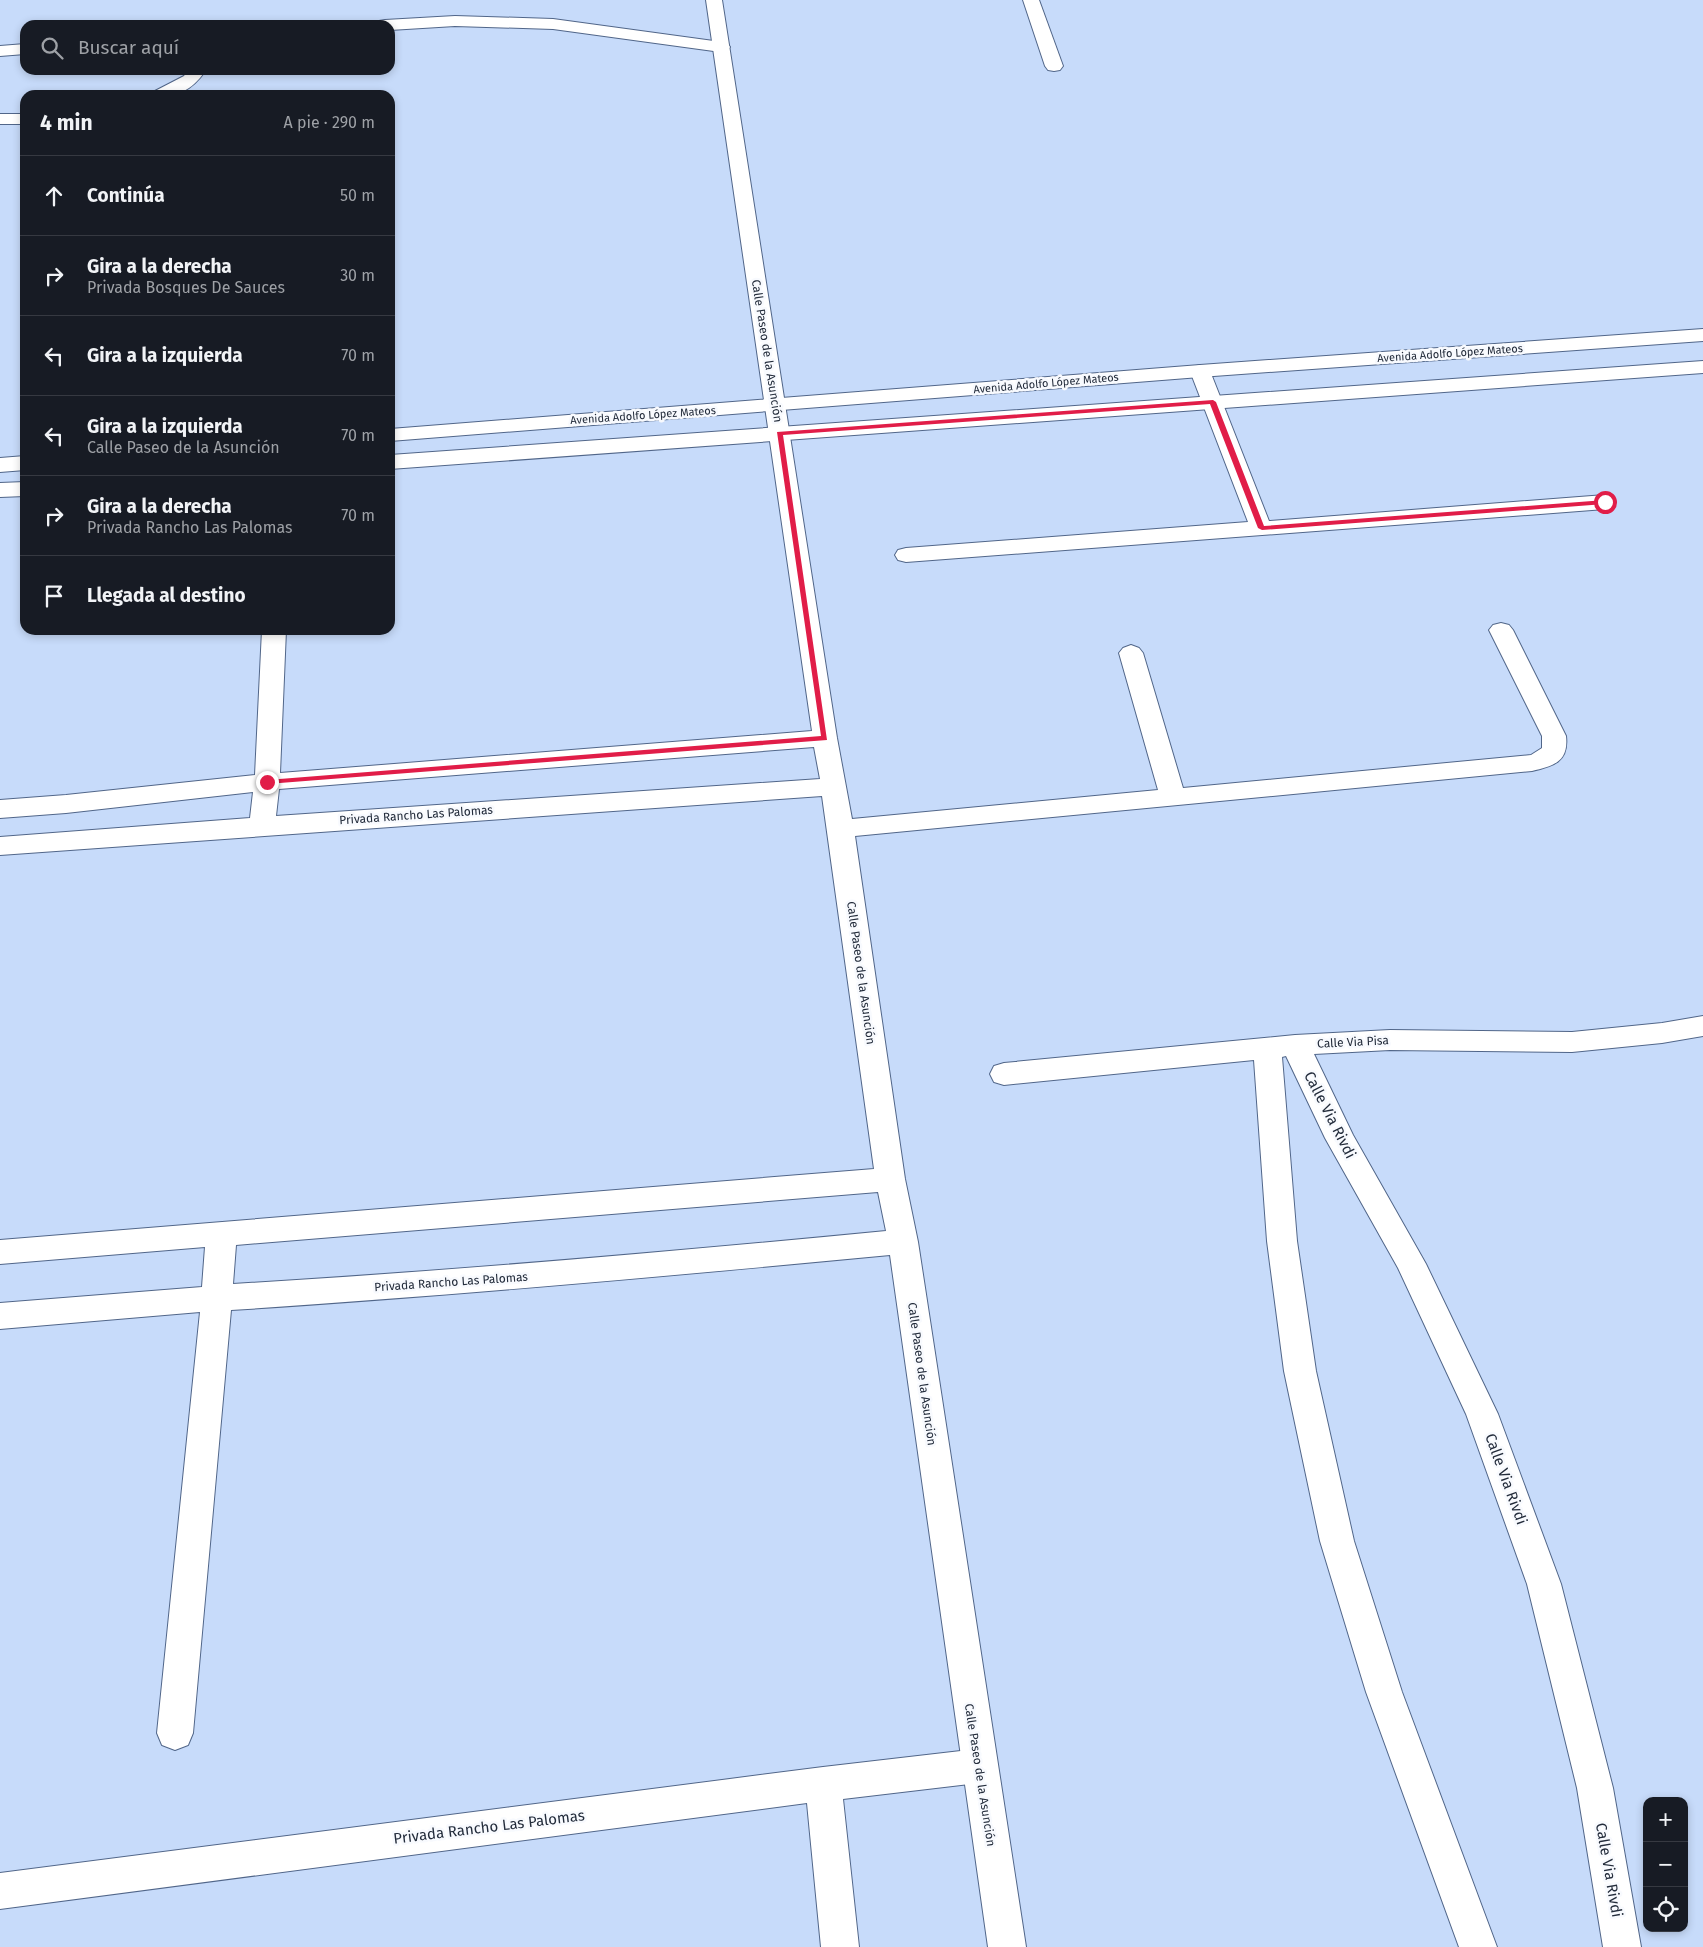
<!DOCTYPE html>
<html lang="es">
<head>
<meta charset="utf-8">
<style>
  body { margin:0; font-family:"Fira Sans",sans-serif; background:#20242c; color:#f1f3f6 }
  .controls { position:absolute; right:15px; bottom:15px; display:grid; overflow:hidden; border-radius:10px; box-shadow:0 2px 8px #0003 }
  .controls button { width:45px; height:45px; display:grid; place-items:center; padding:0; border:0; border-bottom:1px solid #363941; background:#171b24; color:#f1f3f6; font:25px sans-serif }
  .stop { position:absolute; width:15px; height:15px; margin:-11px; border:4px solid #e11d48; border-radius:50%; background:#fff }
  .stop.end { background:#e11d48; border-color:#fff; box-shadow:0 1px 5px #0008 }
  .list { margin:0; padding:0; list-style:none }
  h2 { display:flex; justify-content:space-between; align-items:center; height:65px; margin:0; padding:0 20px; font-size:21px }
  h2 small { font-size:16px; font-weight:400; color:#9ea1a6 }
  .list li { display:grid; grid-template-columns:32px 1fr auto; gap:15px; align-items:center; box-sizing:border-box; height:80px; padding:0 20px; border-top:1px solid #363941 }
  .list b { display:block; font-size:19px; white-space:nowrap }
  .list p { margin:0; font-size:16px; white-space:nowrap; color:#9ea1a6 }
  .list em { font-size:16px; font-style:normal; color:#9ea1a6 }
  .icon { flex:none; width:28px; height:28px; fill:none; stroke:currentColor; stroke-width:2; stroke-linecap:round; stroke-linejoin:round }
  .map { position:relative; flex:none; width:1703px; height:1947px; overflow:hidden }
  .search { position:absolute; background:#171b24; box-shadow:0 2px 8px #0003; left:20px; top:20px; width:375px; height:55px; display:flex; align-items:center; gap:12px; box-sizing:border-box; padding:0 18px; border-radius:15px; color:#9ea1a6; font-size:19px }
  .panel { position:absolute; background:#171b24; box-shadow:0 2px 8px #0003; left:20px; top:90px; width:375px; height:545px; border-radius:15px }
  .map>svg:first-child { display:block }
</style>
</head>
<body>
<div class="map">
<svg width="1703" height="1947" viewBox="0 0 1703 1947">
  <rect width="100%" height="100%" fill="#c7dbfa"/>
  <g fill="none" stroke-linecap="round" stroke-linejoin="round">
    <g stroke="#516689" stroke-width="2">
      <g id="lane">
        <polygon points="1023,0 1039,0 1063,66 1060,70 1054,71 1048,70 1045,66"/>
        <polygon points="455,16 553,19 721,42 727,43 730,47 727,51 721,52 553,29 455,26 390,30 390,25 376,25 379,21 385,20"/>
        <polygon points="25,44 25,54 0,56 0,46"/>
        <path d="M188,70H206C190,93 179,95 152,95L155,91L184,76Z"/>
        <rect x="0" y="114" width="25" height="10"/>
        <polygon points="978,1749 991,1754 996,1766 991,1778 978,1783 843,1799 859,1947 821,1947 807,1803 0,1909 0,1873 823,1767"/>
      </g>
    </g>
    <g stroke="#516689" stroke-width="2">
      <g id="street">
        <path d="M706,0H722L837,738L852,819L1158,790L1119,653L1123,648L1131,645L1139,648L1143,653L1183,788L1531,755L1542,748V736L1489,630L1493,625L1501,623L1509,625L1513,630L1566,736C1569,762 1553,766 1532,771L855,836L905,1179L918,1242L1026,1947H988L890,1255C670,1276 451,1296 231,1310L193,1733L188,1745L175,1750L162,1745L157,1733L200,1312L0,1329V1303L202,1287L205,1247L0,1264V1240L874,1169L822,796L0,855V837L250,818L253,792L66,813L0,818V800L66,795L255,775L262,630H286L280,773L812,731ZM814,747L820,779L276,816L279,789ZM878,1192L886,1231C668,1252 451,1271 233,1284L236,1245Z"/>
        <polygon points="1200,365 1207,367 1210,371 1269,521 1605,495 1613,497 1616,502 1613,507 1605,509 906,562 898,560 895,555 898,550 906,548 1248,522 1190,371 1193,367"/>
        <polygon points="1703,1016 1703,1036 1662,1043 1572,1052 1390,1050 1314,1054 1353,1135 1426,1264 1498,1414 1561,1584 1613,1788 1641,1947 1603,1947 1577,1788 1527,1584 1466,1414 1398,1268 1325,1138 1286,1056 1282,1057 1297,1241 1316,1371 1354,1541 1402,1692 1497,1947 1459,1947 1366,1692 1320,1541 1284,1371 1267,1241 1254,1060 1004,1085 994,1082 990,1074 994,1066 1004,1063 1295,1035 1390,1030 1572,1032 1662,1023"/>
      </g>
    </g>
    <g stroke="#516689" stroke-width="2">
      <g id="secondary">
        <polygon points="1703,329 1703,341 1200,377 390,441 390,429 1200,365"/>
        <polygon points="1703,361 1703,373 390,469 390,455"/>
        <polygon points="25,456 25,470 0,472 0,458"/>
        <polygon points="25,482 25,496 0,497 0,483"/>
      </g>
    </g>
    <use href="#lane" fill="#fff" fill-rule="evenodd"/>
    <use href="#street" fill="#fff" fill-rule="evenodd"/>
    <use href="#secondary" fill="#fff" fill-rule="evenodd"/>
  </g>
  <polygon fill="#e11d48" points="1213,400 1216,402 1264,526 1605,500 1609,502 1605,504 1262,530 1258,528 1210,404 783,435 827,740 267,784 263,782 267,780 821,736 777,432"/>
  <g text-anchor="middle" stroke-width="5" stroke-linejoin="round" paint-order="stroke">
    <g font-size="11" fill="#232c3b" stroke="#f8fafe">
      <text transform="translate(1450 353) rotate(-4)" y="4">Avenida Adolfo López Mateos</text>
      <text transform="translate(1046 383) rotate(-5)" y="4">Avenida Adolfo López Mateos</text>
      <text transform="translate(643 415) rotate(-4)" y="4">Avenida Adolfo López Mateos</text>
    </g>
    <g font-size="12" fill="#232c3b" stroke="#f8fafe">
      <text transform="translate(767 351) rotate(81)" y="4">Calle Paseo de la Asunción</text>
      <text transform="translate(416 815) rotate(-4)" y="4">Privada Rancho Las Palomas</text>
      <text transform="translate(861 973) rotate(82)" y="4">Calle Paseo de la Asunción</text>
      <text transform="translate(1353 1042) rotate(-3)" y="4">Calle Via Pisa</text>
      <text transform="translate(451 1282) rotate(-4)" y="4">Privada Rancho Las Palomas</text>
      <text transform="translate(922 1374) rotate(82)" y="4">Calle Paseo de la Asunción</text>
      <text transform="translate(980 1775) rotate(81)" y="4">Calle Paseo de la Asunción</text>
    </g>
    <g font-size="15" fill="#232c3b" stroke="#f8fafe">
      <text transform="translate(1330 1115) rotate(63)" y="5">Calle Via Rivdi</text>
      <text transform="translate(1506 1479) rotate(70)" y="5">Calle Via Rivdi</text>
      <text transform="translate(489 1827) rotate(-7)" y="5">Privada Rancho Las Palomas</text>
      <text transform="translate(1609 1870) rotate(80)" y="5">Calle Via Rivdi</text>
    </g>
  </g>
</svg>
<div class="controls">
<button>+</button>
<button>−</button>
<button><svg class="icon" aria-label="locate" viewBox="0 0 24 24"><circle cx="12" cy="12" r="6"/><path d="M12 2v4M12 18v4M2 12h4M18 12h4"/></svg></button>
</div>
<div class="stop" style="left:1605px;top:502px"></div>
<div class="stop end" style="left:267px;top:782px"></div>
<div class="search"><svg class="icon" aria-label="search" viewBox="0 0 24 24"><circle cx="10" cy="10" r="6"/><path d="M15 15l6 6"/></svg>Buscar aquí</div>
<section class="panel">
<h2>4 min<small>A pie · 290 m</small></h2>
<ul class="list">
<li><svg class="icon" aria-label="ahead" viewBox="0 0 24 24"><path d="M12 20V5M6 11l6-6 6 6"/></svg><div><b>Continúa</b></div><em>50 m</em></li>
<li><svg class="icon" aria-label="right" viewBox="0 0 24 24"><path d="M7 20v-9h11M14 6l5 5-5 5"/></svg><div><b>Gira a la derecha</b><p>Privada Bosques De Sauces</p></div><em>30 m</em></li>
<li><svg class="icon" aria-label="left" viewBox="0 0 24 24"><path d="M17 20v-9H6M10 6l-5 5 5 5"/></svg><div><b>Gira a la izquierda</b></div><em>70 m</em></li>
<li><svg class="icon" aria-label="left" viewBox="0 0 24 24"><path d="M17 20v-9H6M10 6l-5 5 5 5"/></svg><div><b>Gira a la izquierda</b><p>Calle Paseo de la Asunción</p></div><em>70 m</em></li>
<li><svg class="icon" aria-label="right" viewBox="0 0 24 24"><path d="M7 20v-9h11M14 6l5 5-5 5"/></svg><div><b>Gira a la derecha</b><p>Privada Rancho Las Palomas</p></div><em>70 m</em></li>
<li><svg class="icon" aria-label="arrive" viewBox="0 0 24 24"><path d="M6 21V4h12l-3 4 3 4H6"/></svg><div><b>Llegada al destino</b></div></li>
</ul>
</section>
</div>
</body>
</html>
